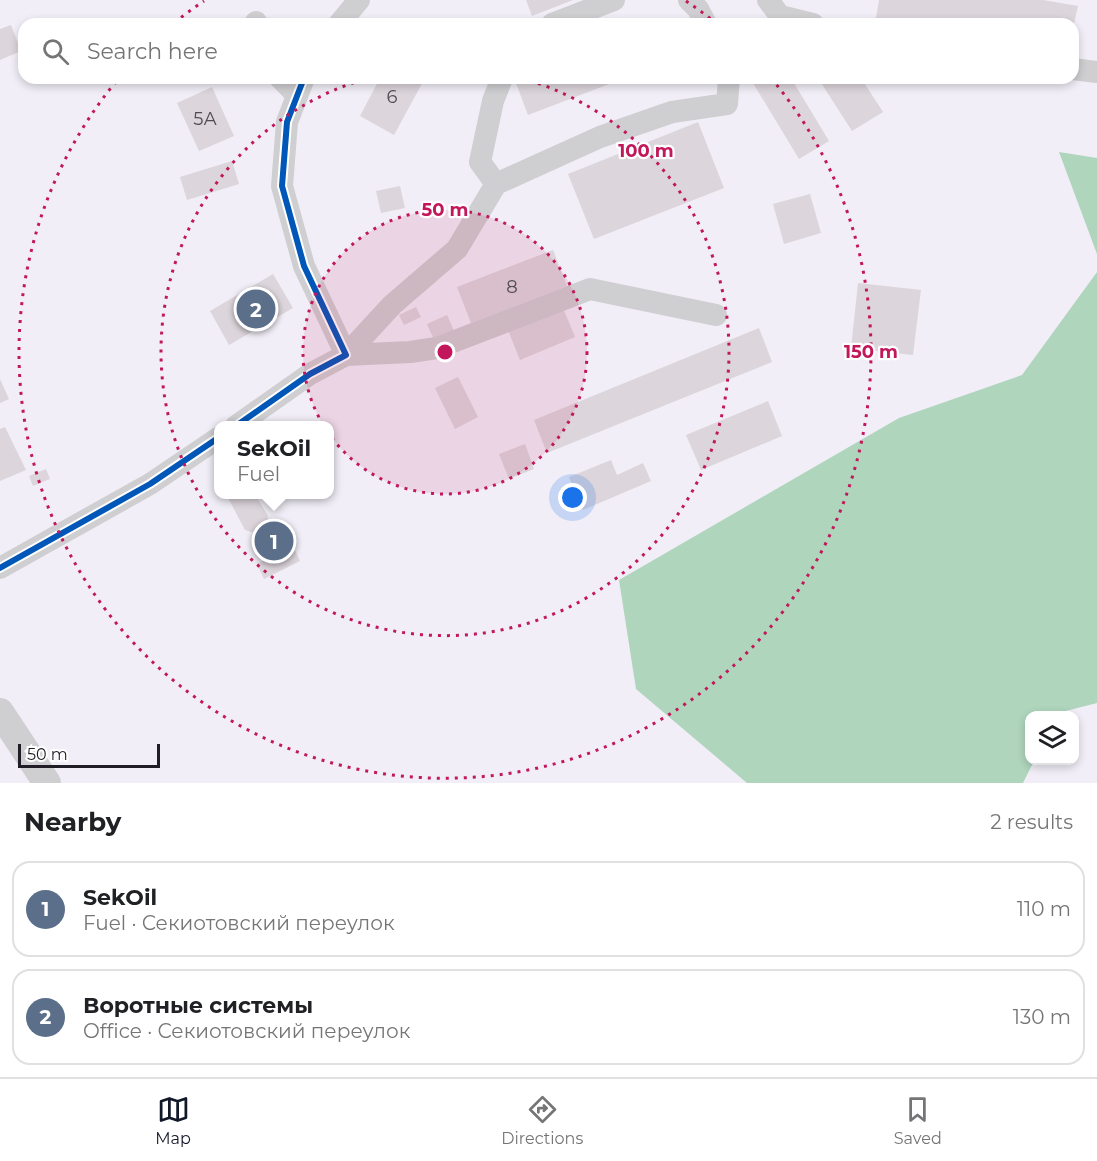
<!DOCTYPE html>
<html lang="en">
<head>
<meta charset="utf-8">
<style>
  body { margin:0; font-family:Montserrat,sans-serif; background:#f2f2f2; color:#202124 }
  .controls { position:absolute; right:18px; bottom:18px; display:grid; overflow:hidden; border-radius:12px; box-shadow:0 3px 9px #0003 }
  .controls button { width:54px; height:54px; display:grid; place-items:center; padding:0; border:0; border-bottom:2px solid #e0e0e0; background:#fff; color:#202124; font:30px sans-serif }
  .scale { position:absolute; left:18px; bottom:15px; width:142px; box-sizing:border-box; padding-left:6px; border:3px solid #201d27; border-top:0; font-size:16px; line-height:21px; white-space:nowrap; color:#201d27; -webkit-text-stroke:4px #fff; paint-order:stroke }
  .you { position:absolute; left:573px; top:498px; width:21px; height:21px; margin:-15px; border:4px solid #fff; border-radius:50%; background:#1a73e8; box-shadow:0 0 0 9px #1a73e833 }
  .badge { display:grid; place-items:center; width:39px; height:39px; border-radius:50%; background:#111827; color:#fff; font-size:20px; font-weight:700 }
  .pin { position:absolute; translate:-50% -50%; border:3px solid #fff; box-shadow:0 2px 6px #0006 }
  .popup { position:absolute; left:214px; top:421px; width:120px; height:78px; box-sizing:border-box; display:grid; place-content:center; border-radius:12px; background:#fff; filter:drop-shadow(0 2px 4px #0005); font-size:20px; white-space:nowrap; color:#757577 }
  .popup b { font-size:22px; color:#202124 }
  .popup::after { content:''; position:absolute; left:50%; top:100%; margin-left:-12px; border:12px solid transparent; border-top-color:#fff }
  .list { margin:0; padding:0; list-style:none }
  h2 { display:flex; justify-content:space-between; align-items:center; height:78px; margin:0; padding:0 24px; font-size:26px }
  h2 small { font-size:20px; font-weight:400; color:#757577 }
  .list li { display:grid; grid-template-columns:39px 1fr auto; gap:18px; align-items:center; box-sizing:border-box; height:96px; margin:0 12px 12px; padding:0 12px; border:2px solid #e0e0e0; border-radius:18px }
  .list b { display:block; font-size:22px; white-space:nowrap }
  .list p { margin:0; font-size:20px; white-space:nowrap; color:#757577 }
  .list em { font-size:20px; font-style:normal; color:#757577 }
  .icon { flex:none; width:33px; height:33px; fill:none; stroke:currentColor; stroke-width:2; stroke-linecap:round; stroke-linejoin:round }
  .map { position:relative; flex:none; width:1097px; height:783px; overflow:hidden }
  .search { position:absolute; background:#fff; box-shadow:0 3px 9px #0003; left:18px; right:18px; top:18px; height:66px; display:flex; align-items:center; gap:15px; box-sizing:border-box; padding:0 21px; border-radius:18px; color:#757577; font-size:22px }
  .sheet { height:294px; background:#fff }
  nav { display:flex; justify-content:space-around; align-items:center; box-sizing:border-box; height:84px; border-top:2px solid #e0e0e0; background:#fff; font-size:16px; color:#757577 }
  nav a { display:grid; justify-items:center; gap:3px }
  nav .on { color:#111827 }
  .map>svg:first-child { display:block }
</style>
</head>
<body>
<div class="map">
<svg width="1097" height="783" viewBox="0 0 1097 783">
  <rect width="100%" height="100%" fill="#f1eef7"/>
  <g fill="#afd5bc">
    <polygon points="1059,152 1097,158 1097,254"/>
    <polygon points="1097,272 1097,703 1058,713 1057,715 1030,716 1030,760 1034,761 1023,783 747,783 636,689 619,580 899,418 1022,375"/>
  </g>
  <g fill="#dcd5db">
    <polygon points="526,0 573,0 532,16"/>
    <polygon points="879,0 1043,0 1078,6 1074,24 875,24"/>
    <polygon points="668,19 670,24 656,24"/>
    <polygon points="11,25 21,51 0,60 0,29"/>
    <polygon points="380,78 425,78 394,135 360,116"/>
    <polygon points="514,78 625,78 528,115"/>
    <polygon points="750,78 791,78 829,141 799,159"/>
    <polygon points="818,78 861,78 883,112 852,131"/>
    <polygon points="212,87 234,136 199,151 177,103"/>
    <polygon points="698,122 724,188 594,239 568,174"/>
    <polygon points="232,161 239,184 187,200 180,177"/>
    <polygon points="400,186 405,208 381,213 376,191"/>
    <polygon points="810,194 821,233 784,244 773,204"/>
    <polygon points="553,250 567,286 471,323 457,287"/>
    <polygon points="273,274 293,308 229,345 210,311"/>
    <polygon points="858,283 921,290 913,355 851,348"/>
    <polygon points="416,307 421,317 404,325 399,315"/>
    <polygon points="563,308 575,337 520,360 508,330"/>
    <polygon points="447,315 454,331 434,340 427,324"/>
    <polygon points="759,328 772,362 547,453 534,420"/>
    <polygon points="458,377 478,417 455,429 435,388"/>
    <polygon points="0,379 9,399 0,403"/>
    <polygon points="768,401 782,436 701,470 686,435"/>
    <polygon points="5,427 26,470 0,481 0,429"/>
    <polygon points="525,444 534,469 509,479 499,454"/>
    <polygon points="611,460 617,475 643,463 651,481 583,510 569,477"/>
    <polygon points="46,469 50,479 33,486 29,476"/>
    <polygon points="226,494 255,494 268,516 267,525 254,533 245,530"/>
    <polygon points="293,546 300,561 264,579 257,564"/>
  </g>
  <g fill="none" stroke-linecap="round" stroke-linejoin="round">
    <g stroke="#cfced1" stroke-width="22">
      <polyline points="689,0 698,9 706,24"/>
      <polyline points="768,0 780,16 813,24"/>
      <polyline points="256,22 257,24"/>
      <polyline points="339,24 359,0"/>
      <polyline points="552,24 614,0"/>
      <polyline points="1073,69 1097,72"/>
      <polyline points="280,78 297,95"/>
      <polyline points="496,184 480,162 493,101 502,78"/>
      <polyline points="716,315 590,289 437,348 410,352 346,355 392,305 457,249 496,184 600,137 672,112 727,104 729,78"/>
      <polyline points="236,426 310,374 346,355 304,266 282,186 287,122 304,78"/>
      <polyline points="0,568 150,484 218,438"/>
    </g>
    <polyline stroke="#cfced1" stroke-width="28" points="0,712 47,783"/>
    <g stroke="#fff" stroke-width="10">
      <g id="cycleway">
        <polyline points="236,426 310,374 346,355 304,266 282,186 287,122 304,78"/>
        <polyline points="0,568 150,484 218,438"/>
      </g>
    </g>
    <use href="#cycleway" stroke="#0057b8" stroke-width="6"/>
  </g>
  <circle cx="445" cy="352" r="142" fill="#c2185b" fill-opacity=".12"/>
  <g fill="none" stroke="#c2185b" stroke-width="3" stroke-dasharray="3 6">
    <circle cx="445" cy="352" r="142"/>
    <path d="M521 78A284 284 0 1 1 369 78"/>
    <path d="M174 23A426 426 0 0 1 204 1M686 1A426 426 0 0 1 716 23M771 78A426 426 0 1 1 119 78"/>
  </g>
  <g text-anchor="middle" stroke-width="4.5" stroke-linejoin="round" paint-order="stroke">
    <g font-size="18" fill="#504c55">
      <text x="392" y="103">6</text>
      <text x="205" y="125">5А</text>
      <text x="512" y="293">8</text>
    </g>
  </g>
  <circle cx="445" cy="352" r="9" fill="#c2185b" stroke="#fff" stroke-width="3"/>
  <g font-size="18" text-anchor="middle" font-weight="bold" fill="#c2185b" stroke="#fff" stroke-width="4.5" stroke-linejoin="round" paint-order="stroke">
    <text x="646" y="157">100 m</text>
    <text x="445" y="216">50 m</text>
    <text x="871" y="358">150 m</text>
  </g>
</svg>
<div class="controls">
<button><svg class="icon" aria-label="layers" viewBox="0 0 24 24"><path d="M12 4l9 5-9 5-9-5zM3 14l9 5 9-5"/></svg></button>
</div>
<div class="scale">50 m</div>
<div class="you"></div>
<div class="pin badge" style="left:274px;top:541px;background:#5c6f8a">1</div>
<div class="popup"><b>SekOil</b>Fuel</div>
<div class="pin badge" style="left:256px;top:309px;background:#5c6f8a">2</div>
<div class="search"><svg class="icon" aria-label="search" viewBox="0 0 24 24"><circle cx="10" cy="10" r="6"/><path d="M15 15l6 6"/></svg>Search here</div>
</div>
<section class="sheet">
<h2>Nearby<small>2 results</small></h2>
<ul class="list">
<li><span class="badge" style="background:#5c6f8a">1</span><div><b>SekOil</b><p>Fuel · Секиотовский переулок</p></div><em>110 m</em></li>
<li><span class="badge" style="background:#5c6f8a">2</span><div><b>Воротные системы</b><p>Office · Секиотовский переулок</p></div><em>130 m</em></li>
</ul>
</section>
<nav>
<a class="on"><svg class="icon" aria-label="map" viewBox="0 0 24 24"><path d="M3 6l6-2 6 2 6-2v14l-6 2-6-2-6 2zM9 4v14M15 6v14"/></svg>Map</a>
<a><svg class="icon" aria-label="directions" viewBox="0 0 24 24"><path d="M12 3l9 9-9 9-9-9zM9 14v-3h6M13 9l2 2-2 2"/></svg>Directions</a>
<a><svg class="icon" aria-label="saved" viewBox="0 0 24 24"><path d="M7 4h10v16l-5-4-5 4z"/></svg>Saved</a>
</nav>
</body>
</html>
